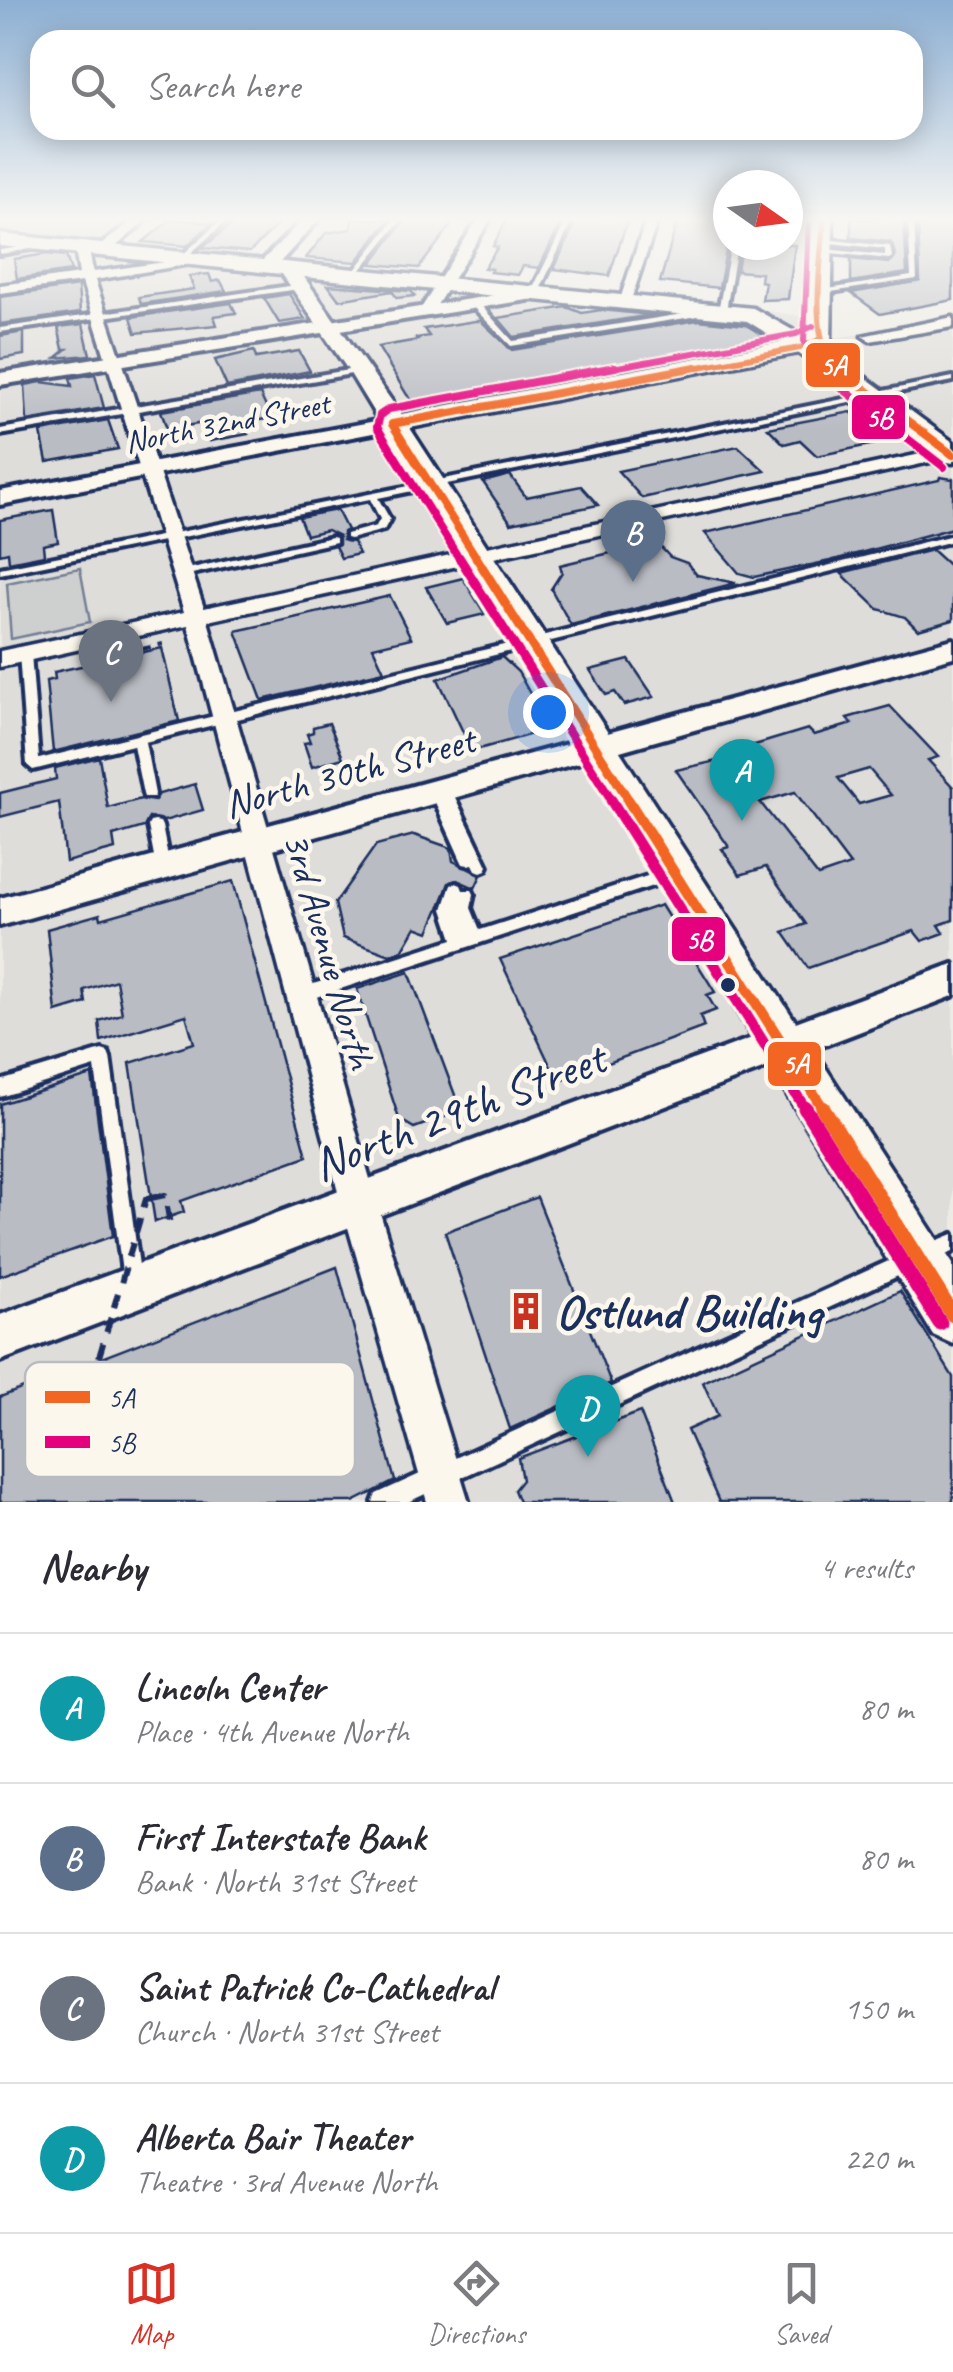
<!DOCTYPE html>
<html lang="en">
<head>
<meta charset="utf-8">
<style>
  body { margin:0; font-family:Caveat,sans-serif; background:#f2f2f3; color:#2b2b33 }
  .compass { position:absolute; left:713px; top:170px; width:90px; height:90px; border-radius:50%; background:#fff; box-shadow:0 5px 25px #0003; rotate:104deg }
  .you { position:absolute; left:548px; top:712px; width:35px; height:35px; margin:-25px; border:8px solid #fff; border-radius:50%; background:#1a73e8; box-shadow:0 0 0 15px #1a73e833 }
  .badge { display:grid; place-items:center; width:65px; height:65px; border-radius:50%; background:#d93025; color:#fff; font-size:32px; font-weight:700 }
  .pin { position:absolute; translate:-50% -82px; filter:drop-shadow(0 2px 5px #0008) }
  .pin::after { content:''; position:absolute; top:52px; width:35px; height:30px; background:inherit; clip-path:polygon(0 0,100% 0,50% 100%) }
  .list { margin:0; padding:0; list-style:none }
  h2 { display:flex; justify-content:space-between; align-items:center; height:130px; margin:0; padding:0 40px; font-size:42px }
  h2 small { font-size:32px; font-weight:400; color:#7c7c81 }
  .list li { display:grid; grid-template-columns:65px 1fr auto; gap:30px; align-items:center; box-sizing:border-box; height:150px; padding:0 40px; border-top:2px solid #e1e1e2 }
  .list b { display:block; font-size:38px; white-space:nowrap }
  .list p { margin:0; font-size:32px; white-space:nowrap; color:#7c7c81 }
  .list em { font-size:32px; font-style:normal; color:#7c7c81 }
  .icon { flex:none; width:55px; height:55px; fill:none; stroke:currentColor; stroke-width:2; stroke-linecap:round; stroke-linejoin:round }
  .map { position:relative; flex:none; width:953px; height:1502px; overflow:hidden }
  .search { position:absolute; background:#fff; box-shadow:0 5px 25px #0003; left:30px; right:30px; top:30px; height:110px; display:flex; align-items:center; gap:25px; box-sizing:border-box; padding:0 35px; border-radius:30px; color:#7c7c81; font-size:38px }
  .sheet { height:730px; background:#fff }
  nav { display:flex; justify-content:space-around; align-items:center; box-sizing:border-box; height:140px; border-top:2px solid #e1e1e2; background:#fff; font-size:28px; color:#7c7c81 }
  nav a { display:grid; justify-items:center; gap:5px }
  nav .on { color:#d93025 }
  .map>svg:first-child { display:block }
</style>
</head>
<body>
<div class="map">
<svg width="953" height="1502" viewBox="0 0 953 1502">
  <rect width="100%" height="100%" fill="#eeebe4"/>
  <filter id="ink" filterUnits="userSpaceOnUse"><feTurbulence type="fractalNoise" baseFrequency=".01" numOctaves="2"/><feDisplacementMap in="SourceGraphic" scale="20" xChannelSelector="R" yChannelSelector="G"/><feConvolveMatrix kernelMatrix="1 2 1 2 8 2 1 2 1" color-interpolation-filters="sRGB"/></filter>
  <g filter="url(#ink)">
    <polygon fill="#deddda" points="0,236 747,308 799,316 819,340 953,321 953,1502 0,1502"/>
    <g fill="#cecfcf" stroke="#747f96" stroke-width="2.5">
      <polygon points="0,219 129,219 96,245 0,236"/>
      <polygon points="80,568 90,622 11,639 7,583"/>
    </g>
    <g fill="#b9bcc3" stroke="#1b2f5e" stroke-width="2.5" fill-rule="evenodd">
      <polygon points="171,219 212,223 187,246 143,242"/>
      <polygon points="239,219 283,219 250,252 202,248"/>
      <polygon points="352,219 390,219 356,262 306,258 326,233 351,229"/>
      <polygon points="406,219 456,219 419,268 371,264"/>
      <polygon points="507,219 563,219 539,268 523,266 518,275 490,272 492,269 484,268 498,247 493,246"/>
      <polygon points="577,219 628,219 609,276 554,269"/>
      <polygon points="678,219 727,219 727,245 719,288 660,282"/>
      <polygon points="851,219 904,219 907,273 851,282 851,259 889,263 896,256 890,242 851,238"/>
      <polygon points="918,219 953,219 953,300 880,314 851,293 920,281"/>
      <polygon points="741,245 795,245 788,299 762,300 765,282 760,281 761,273 737,271"/>
      <polygon points="47,254 66,256 71,271 17,279 14,259"/>
      <polygon points="209,274 212,282 220,280 226,291 141,304 139,297 194,289 189,276"/>
      <polygon points="328,285 411,291 415,296 397,298 392,291 339,300"/>
      <polygon points="78,286 80,313 0,324 0,297"/>
      <polygon points="289,294 305,319 279,323 264,298"/>
      <polygon points="231,303 236,313 214,316 217,325 136,333 131,317"/>
      <polygon points="567,307 582,313 601,310 651,315 514,337 498,318"/>
      <polygon points="698,320 746,325 771,340 427,403 416,403 407,395 378,347 418,340 416,338 429,336 424,329 475,321 481,321 512,350"/>
      <polygon points="83,324 90,355 56,358 67,349 63,349 58,327"/>
      <polygon points="24,332 24,355 0,359 0,336"/>
      <polygon points="254,351 256,358 299,351 310,371 227,387 215,360"/>
      <polygon points="95,374 104,408 27,421 25,385 41,382 72,386 70,378"/>
      <polygon points="260,394 271,418 244,423 248,434 210,441 204,423 167,429 161,411"/>
      <polygon points="851,412 867,425 883,423 903,438 817,456 800,440 784,444 768,428"/>
      <polygon points="108,420 118,449 47,462 41,432"/>
      <polygon points="738,446 765,471 642,498 618,471"/>
      <polygon points="510,475 526,497 581,486 598,505 511,523 483,482"/>
      <polygon points="940,477 953,479 953,528 830,561 754,577 739,573 705,533 939,480"/>
      <polygon points="53,510 58,542 43,545 44,555 9,562 8,552 0,554 0,520"/>
      <polygon points="337,510 347,530 343,532 343,540 353,542 359,554 341,558 335,546 339,544 339,536 327,530 306,535 299,517"/>
      <polygon points="656,542 670,557 687,563 697,575 736,583 571,625 551,589 562,572 560,565"/>
      <polygon points="932,550 953,569 953,620 918,630 905,617 878,609 841,573"/>
      <polygon points="463,578 485,614 447,623 426,587"/>
      <polygon points="390,596 411,638 373,647 384,671 262,700 236,631"/>
      <polygon points="162,648 179,721 53,752 46,681 55,679 54,672"/>
      <polygon points="502,657 518,672 544,719 536,733 472,751 438,679"/>
      <polygon points="629,660 654,697 624,705 615,692 606,695 590,670"/>
      <path d="M890,706L938,757L928,760L953,787V920L939,925L944,933L922,941L914,931L808,968L783,932L806,924L766,867L740,875L722,849L729,847L676,770L753,753L748,747L808,729L814,735L852,724L847,718ZM869,769L891,795L859,804L838,778ZM795,792L850,865L818,876L760,802Z"/>
      <polygon points="329,723 343,758 312,767 304,743 310,742 307,734 313,732 313,727"/>
      <polygon points="99,757 108,808 141,799 154,801 159,794 195,784 203,810 164,821 149,818 144,827 113,836 115,849 66,862 59,802 0,817 0,793 56,779 55,768"/>
      <polygon points="414,835 451,848 453,861 481,875 475,888 457,880 450,882 429,932 416,927 402,951 390,955 343,938 335,903 376,845"/>
      <polygon points="233,881 307,1156 181,1201 184,1212 155,1222 130,1063 194,1043 186,1015 101,1041 99,1021 122,1014 116,980 84,990 86,1003 56,1012 47,929 100,914 101,919"/>
      <polygon points="661,905 715,992 707,995 716,1010 700,1016 704,1027 558,1082 500,959"/>
      <polygon points="409,972 461,1111 414,1128 399,1119 357,989"/>
      <polygon points="92,1075 113,1236 0,1276 0,1104"/>
      <polygon points="537,1197 611,1383 510,1429 445,1232"/>
      <polygon points="337,1267 395,1481 353,1502 0,1502 0,1397"/>
      <polygon points="900,1291 953,1377 953,1502 719,1502 687,1430 718,1416 703,1382"/>
      <polygon points="640,1412 675,1502 519,1502 514,1490 522,1480 518,1458"/>
    </g>
    <g fill="none" stroke-linecap="round" stroke-linejoin="round">
      <g stroke="#1b2f5e" stroke-width="8">
        <g id="service">
          <polygon points="222,219 229,219 183,260 179,260 179,258"/>
          <polygon points="395,219 402,219 355,277 351,277 351,275"/>
          <polygon points="567,219 573,219 538,294 531,296 530,294"/>
          <polygon points="908,219 914,219 917,279 818,294 818,290 821,290 911,276"/>
          <polygon points="823,239 890,246 892,257 889,259 821,252 821,250 823,249 885,255 885,249 821,242 821,240"/>
          <polygon points="41,244 43,245 43,247 0,254 0,250"/>
          <polygon points="731,245 737,245 726,311 722,313 718,311"/>
          <polygon points="303,284 307,286 306,288 0,332 0,328"/>
          <polygon points="472,302 478,302 513,341 695,312 696,307 699,307 703,309 702,314 698,316 511,346 472,306"/>
          <polygon points="360,368 364,370 363,372 0,435 0,429"/>
          <polygon points="953,377 953,381 378,498 390,519 384,530 350,539 346,538 346,534 376,526 380,519 370,499 0,574 0,568"/>
          <polygon points="953,535 953,541 145,742 155,794 154,797 144,797 143,794 133,745 33,770 27,765 19,653 25,649 31,653 39,759"/>
          <polygon points="332,537 336,538 336,542 183,576 178,573 183,570"/>
          <polygon points="445,784 450,786 451,789 488,866 486,870 481,872 476,870 473,864 468,865 463,864 461,860 430,791 431,788 440,787"/>
          <polygon points="155,821 160,822 162,826 170,867 168,871 163,873 158,871 156,867 148,826 150,822"/>
          <polygon points="672,868 677,870 679,874 677,878 301,1002 296,1000 293,995 296,990 301,988 453,939 443,909 451,885 456,883 461,885 463,890 472,890 474,894 471,908 480,930"/>
          <polygon points="102,1050 108,1052 110,1057 141,1280 139,1287 132,1289 125,1287 123,1280 95,1067 0,1097 0,1081"/>
          <polygon points="953,1234 953,1252 927,1262 921,1259 918,1253 921,1247"/>
          <polygon points="904,1254 911,1256 913,1263 911,1270 408,1502 373,1502 376,1494"/>
        </g>
      </g>
      <g stroke="#1b2f5e" stroke-width="7">
        <g id="minor">
          <polygon points="134,219 148,219 107,254 97,254 97,248"/>
          <polygon points="478,219 491,219 430,316 420,316 418,313"/>
          <polygon points="646,219 658,219 630,303 618,306"/>
          <polygon points="82,245 89,249 93,272 201,257 208,261 95,280 204,608 953,447 953,457 208,621 377,1203 469,1502 427,1502 341,1203 188,625 0,667 0,651 184,612 82,282 0,293 0,285 79,274 75,249"/>
          <polygon points="953,317 953,327 870,341 862,336"/>
        </g>
      </g>
      <g stroke="#1b2f5e" stroke-width="8">
        <g id="tertiary">
          <polygon points="303,219 319,219 272,271 260,271 260,263"/>
          <polygon points="534,289 540,290 540,298 0,385 0,373"/>
          <polygon points="392,418 402,424 399,428 0,505 0,491"/>
          <polygon points="953,639 953,657 0,926 0,898"/>
          <polygon points="953,964 953,996 0,1361 0,1315"/>
        </g>
      </g>
      <g stroke="#1b2f5e" stroke-width="7">
        <path id="primary" d="M814,219H833L831,346L838,357L953,442V463L943,461L798,353L410,428L953,1264V1344L933,1335L348,370L282,274L0,246V234L753,308L805,337ZM304,277L747,321L781,342L401,414Z"/>
      </g>
      <g stroke="#1b2f5e" stroke-width="4" stroke-dasharray="9 8" stroke-linecap="butt">
        <polyline points="142,649 163,644"/>
        <polyline points="107,657 129,652"/>
      </g>
      <polyline stroke="#1b2f5e" stroke-width="6" stroke-dasharray="15 11" stroke-linecap="butt" points="151,1198 165,1195 170,1225"/>
      <use href="#service" fill="#fbf7ec" fill-rule="evenodd"/>
      <use href="#minor" fill="#fbf7ec" fill-rule="evenodd"/>
      <use href="#tertiary" fill="#fbf7ec" fill-rule="evenodd"/>
      <use href="#primary" fill="#fbf7ec" fill-rule="evenodd"/>
      <polyline stroke="#1b2f5e" stroke-width="6" stroke-dasharray="15 11" stroke-linecap="butt" points="99,1357 146,1199 151,1198"/>
      <g stroke="#fbf7ec" stroke-width="10">
        <g id="bus-1-far4">
          <path d="M824,219C822,259 806,345 839,370"/>
          <polyline points="683,370 800,348 819,340"/>
        </g>
      </g>
      <g stroke="#fbf7ec" stroke-width="12">
        <g id="bus-1-far3">
          <polyline points="836,367 953,455"/>
          <polyline points="478,560 392,424 696,367"/>
        </g>
      </g>
      <g stroke="#fbf7ec" stroke-width="16">
        <polyline id="bus-1-far2" points="476,557 630,802"/>
      </g>
      <g stroke="#fbf7ec" stroke-width="19">
        <polyline id="bus-1-far1" points="628,800 824,1110"/>
      </g>
      <g stroke="#fbf7ec" stroke-width="22">
        <polyline id="bus-1" points="823,1108 953,1315"/>
      </g>
      <g stroke="#fbf7ec" stroke-width="10">
        <g id="bus-2-far4">
          <polyline points="809,219 804,341 816,370"/>
          <polyline points="602,370 796,334 813,326"/>
        </g>
      </g>
      <g stroke="#fbf7ec" stroke-width="12">
        <g id="bus-2-far3">
          <polyline points="815,367 944,467"/>
          <polyline points="460,560 377,427 380,415 389,409 615,367"/>
        </g>
      </g>
      <g stroke="#fbf7ec" stroke-width="16">
        <polyline id="bus-2-far2" points="459,557 613,802"/>
      </g>
      <g stroke="#fbf7ec" stroke-width="19">
        <polyline id="bus-2-far1" points="611,800 806,1110"/>
      </g>
      <g stroke="#fbf7ec" stroke-width="22">
        <polyline id="bus-2" points="805,1108 940,1323"/>
      </g>
      <use href="#bus-1-far4" stroke="#f26522" stroke-width="6"/>
      <use href="#bus-1-far3" stroke="#f26522" stroke-width="8"/>
      <use href="#bus-1-far2" stroke="#f26522" stroke-width="9"/>
      <use href="#bus-1-far1" stroke="#f26522" stroke-width="11"/>
      <use href="#bus-1" stroke="#f26522" stroke-width="15"/>
      <use href="#bus-2-far4" stroke="#e5007d" stroke-width="6"/>
      <use href="#bus-2-far3" stroke="#e5007d" stroke-width="8"/>
      <use href="#bus-2-far2" stroke="#e5007d" stroke-width="9"/>
      <use href="#bus-2-far1" stroke="#e5007d" stroke-width="11"/>
      <use href="#bus-2" stroke="#e5007d" stroke-width="15"/>
    </g>
  </g>
  <linearGradient id="sky" x2="0" y2="1"><stop stop-color="#8cafd3"/><stop offset="0.51" stop-color="#f7f6f3"/><stop offset="1" stop-color="#f7f6f3" stop-opacity="0"/></linearGradient>
  <rect width="953" height="430" fill="url(#sky)"/>
  <defs>
    <g id="building-bare" transform="scale(3)"><path d="M-4-6H4V6H1V3H-1V6H-4ZM-2.5-4.3h1.7v1.8h-1.7ZM.8-4.3h1.7v1.8H.8ZM-2.5-1h1.7V.8h-1.7ZM.8-1h1.7V.8H.8Z" fill="#c8321e" stroke="#fbf7ec" stroke-width="2.5" paint-order="stroke"/></g>
  </defs>
  <g fill-rule="evenodd">
    <use href="#building-bare" x="526" y="1311"/>
  </g>
  <circle fill="#1b2f5e" stroke="#fbf7ec" stroke-width="4" cx="728" cy="985" r="9"/>
  <g text-anchor="middle" stroke-width="9" stroke-linejoin="round" paint-order="stroke">
    <g font-size="32" fill="#1b2f5e" stroke="#fbf7ec">
      <text transform="translate(227 422) rotate(-11)" y="11">North 32nd Street</text>
    </g>
    <g font-size="40" fill="#1b2f5e" stroke="#fbf7ec">
      <text transform="translate(349 771) rotate(-15)" y="14">North 30th Street</text>
      <text transform="translate(330 950) rotate(74)" y="14">3rd Avenue North</text>
    </g>
    <g font-size="48" fill="#1b2f5e" stroke="#fbf7ec">
      <text transform="translate(458 1110) rotate(-21)" y="17">North 29th Street</text>
    </g>
    <g font-size="48" font-weight="bold" fill="#1b2f5e" stroke="#fbf7ec" text-anchor="start">
      <text x="556" y="1328">Ostlund Building</text>
    </g>
  </g>
  <rect x="25" y="1362" width="330" height="115" rx="15" fill="#fbf7ec" stroke="#b8bbc1" stroke-width="2.5"/>
  <rect x="45" y="1391" width="45" height="12" fill="#f26522"/>
  <rect x="45" y="1436" width="45" height="12" fill="#e5007d"/>
  <g font-size="28" fill="#1b2f5e">
    <text x="108" y="1407">5A</text>
    <text x="108" y="1452">5B</text>
  </g>
  <g stroke="#fbf7ec" stroke-width="4">
    <rect x="804" y="341" width="58" height="48" rx="10" fill="#f26522"/>
    <rect x="850" y="393" width="57" height="48" rx="10" fill="#e5007d"/>
    <rect x="670" y="915" width="57" height="48" rx="10" fill="#e5007d"/>
    <rect x="766" y="1040" width="57" height="48" rx="10" fill="#f26522"/>
  </g>
  <g font-size="28" text-anchor="middle" font-weight="bold" fill="#fff">
    <text x="833" y="375">5A</text>
    <text x="879" y="427">5B</text>
    <text x="699" y="949">5B</text>
    <text x="795" y="1073">5A</text>
  </g>
</svg>
<svg class="compass" viewBox="-18 -18 36 36"><path d="M0-13l5 13h-10z" fill="#e53935"/><path d="M0 13l5-13h-10z" fill="#7c7c81"/></svg>
<div class="you"></div>
<div class="pin badge" style="left:742px;top:821px;background:#0f9aa8">A</div>
<div class="pin badge" style="left:633px;top:582px;background:#5c6f8a">B</div>
<div class="pin badge" style="left:111px;top:702px;background:#6b7280">C</div>
<div class="pin badge" style="left:588px;top:1457px;background:#0f9aa8">D</div>
<div class="search"><svg class="icon" aria-label="search" viewBox="0 0 24 24"><circle cx="10" cy="10" r="6"/><path d="M15 15l6 6"/></svg>Search here</div>
</div>
<section class="sheet">
<h2>Nearby<small>4 results</small></h2>
<ul class="list">
<li><span class="badge" style="background:#0f9aa8">A</span><div><b>Lincoln Center</b><p>Place · 4th Avenue North</p></div><em>80 m</em></li>
<li><span class="badge" style="background:#5c6f8a">B</span><div><b>First Interstate Bank</b><p>Bank · North 31st Street</p></div><em>80 m</em></li>
<li><span class="badge" style="background:#6b7280">C</span><div><b>Saint Patrick Co-Cathedral</b><p>Church · North 31st Street</p></div><em>150 m</em></li>
<li><span class="badge" style="background:#0f9aa8">D</span><div><b>Alberta Bair Theater</b><p>Theatre · 3rd Avenue North</p></div><em>220 m</em></li>
</ul>
</section>
<nav>
<a class="on"><svg class="icon" aria-label="map" viewBox="0 0 24 24"><path d="M3 6l6-2 6 2 6-2v14l-6 2-6-2-6 2zM9 4v14M15 6v14"/></svg>Map</a>
<a><svg class="icon" aria-label="directions" viewBox="0 0 24 24"><path d="M12 3l9 9-9 9-9-9zM9 14v-3h6M13 9l2 2-2 2"/></svg>Directions</a>
<a><svg class="icon" aria-label="saved" viewBox="0 0 24 24"><path d="M7 4h10v16l-5-4-5 4z"/></svg>Saved</a>
</nav>
</body>
</html>
